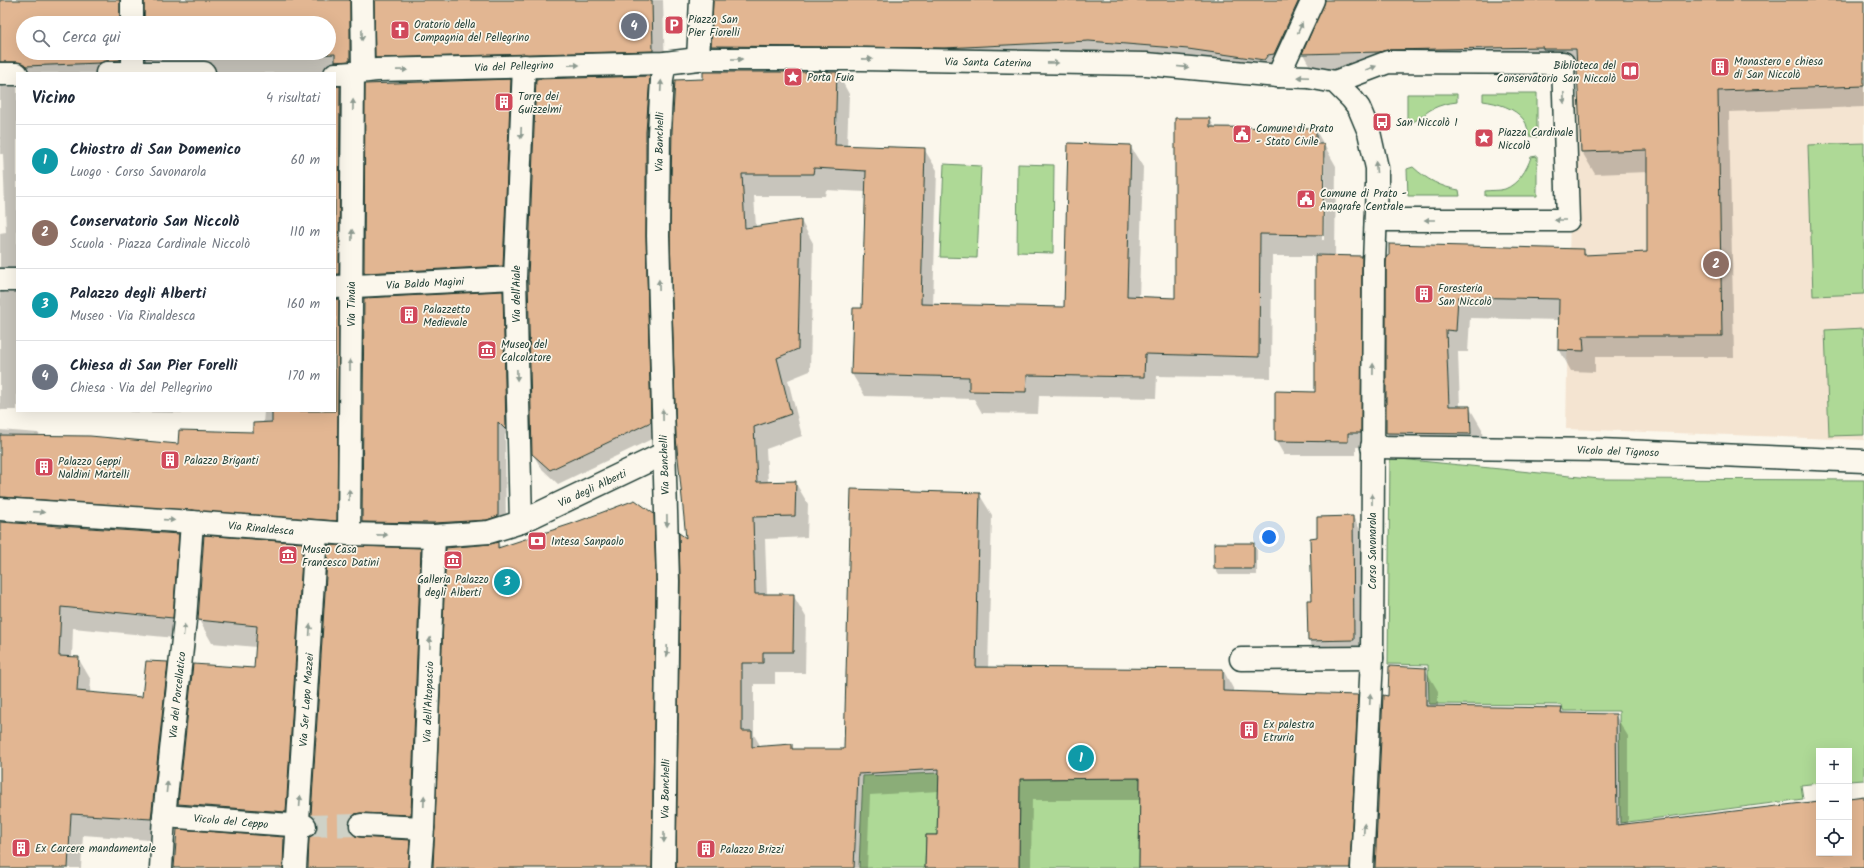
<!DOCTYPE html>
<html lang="it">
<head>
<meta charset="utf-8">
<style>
  body { margin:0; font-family:Kalam,sans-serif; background:#f6f6f7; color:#1f2937 }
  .controls { position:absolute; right:12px; bottom:12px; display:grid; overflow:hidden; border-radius:0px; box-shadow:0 4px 16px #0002 }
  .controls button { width:36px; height:36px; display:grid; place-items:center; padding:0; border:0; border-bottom:1px solid #e0e1e3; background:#fff; color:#1f2937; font:20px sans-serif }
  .you { position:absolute; left:1269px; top:537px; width:14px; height:14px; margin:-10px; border:3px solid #fff; border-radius:50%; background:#1a73e8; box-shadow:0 0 0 6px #1a73e833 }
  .badge { display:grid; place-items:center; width:26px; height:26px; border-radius:50%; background:#0f766e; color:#fff; font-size:13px; font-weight:700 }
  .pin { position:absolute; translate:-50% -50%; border:2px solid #fff; box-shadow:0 1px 4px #0006 }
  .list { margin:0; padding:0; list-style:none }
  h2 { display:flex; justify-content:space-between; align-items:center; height:52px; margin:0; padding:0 16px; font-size:17px }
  h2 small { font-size:13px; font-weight:400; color:#747a83 }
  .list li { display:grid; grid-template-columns:26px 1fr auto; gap:12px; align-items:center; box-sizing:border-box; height:72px; padding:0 16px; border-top:1px solid #e0e1e3 }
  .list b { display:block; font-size:15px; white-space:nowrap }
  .list p { margin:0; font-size:13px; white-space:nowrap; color:#747a83 }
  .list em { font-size:13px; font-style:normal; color:#747a83 }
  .icon { flex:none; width:22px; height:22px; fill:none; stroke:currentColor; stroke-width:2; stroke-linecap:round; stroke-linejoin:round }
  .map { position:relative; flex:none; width:1864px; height:868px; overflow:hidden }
  .search { position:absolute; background:#fff; box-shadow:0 4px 16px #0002; left:16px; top:16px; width:320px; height:44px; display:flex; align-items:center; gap:10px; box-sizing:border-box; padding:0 14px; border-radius:22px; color:#747a83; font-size:15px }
  .panel { position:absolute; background:#fff; box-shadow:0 4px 16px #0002; left:16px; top:72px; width:320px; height:340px; border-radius:0px }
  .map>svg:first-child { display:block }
</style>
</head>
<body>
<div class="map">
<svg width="1864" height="868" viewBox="0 0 1864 868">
  <rect width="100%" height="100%" fill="#fbf7ec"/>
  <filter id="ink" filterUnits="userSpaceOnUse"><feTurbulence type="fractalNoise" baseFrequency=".025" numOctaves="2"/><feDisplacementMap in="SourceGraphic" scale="8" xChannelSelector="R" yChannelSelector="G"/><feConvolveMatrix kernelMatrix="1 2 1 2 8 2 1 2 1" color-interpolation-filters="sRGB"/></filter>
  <g filter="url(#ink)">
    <polygon fill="#f4e4d1" points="1864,77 1864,440 1566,429 1572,99"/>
    <g fill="#aed996" stroke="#668b65">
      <path d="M1483,93H1537V137L1529,136C1528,131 1527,124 1524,120C1515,108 1498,103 1483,101Z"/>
      <path d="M1407,94H1457V102C1448,103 1440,105 1432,109C1424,113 1417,123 1407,123Z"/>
      <polygon points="1864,143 1864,294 1813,296 1808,145"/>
      <path d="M1537,156V196H1485V191C1491,190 1499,191 1505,189C1518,184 1527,170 1531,157Z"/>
      <polygon points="944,164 981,166 977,258 940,257"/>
      <polygon points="1018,164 1054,165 1053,253 1017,252"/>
      <path d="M1413,167C1427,180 1441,187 1459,190L1460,196H1408L1407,169Z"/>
      <polygon points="1864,328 1864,435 1829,436 1825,330"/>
      <polygon points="1390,458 1600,479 1864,480 1864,780 1849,781 1849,751 1819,751 1819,783 1801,785 1803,799 1620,823 1619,711 1563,711 1562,705 1429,704 1428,665 1388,664"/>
      <polygon points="939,773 937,835 926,835 925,868 859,868 863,776"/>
      <polygon points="1140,778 1139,868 1019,868 1020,779"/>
    </g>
    <g fill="#0003" fill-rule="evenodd">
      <path d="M0,0H663L665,72L389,79L376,57L374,9L368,11L362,82L341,85L339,87L352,109L340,298L338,301L350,322L349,542L7,519L3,523L178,535L191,556L185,639L73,628L72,658H78L91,680L90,693L143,698L167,663L180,685L163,841L83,835L81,868H0V430L38,433L40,436L178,445L254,433L263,424L264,411H335V73H154L148,62H146L140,64L134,73H17L4,87L17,86V290L6,291L4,293L17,292V410H0V233L6,232L3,154H0ZM145,9L146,23H329V53H23V23H131L139,10Z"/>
      <polygon points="713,0 1864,0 1864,107 1729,112 1734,357 1595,357 1595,372 1571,371 1559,349 1560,320 1470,318 1468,352 1458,352 1460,407 1469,407 1482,429 1483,455 1399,455 1387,433 1388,263 1583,250 1587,256 1648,253 1648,172 1595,174 1582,152 1578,71 1401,71 1392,73 1315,75 1303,54 1322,10 1318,11 1286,76 1201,70 725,68 712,46 714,3"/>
      <path d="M837,72L849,94L847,147L924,149L937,170L933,305L1065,308L1130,146L1143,167L1139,298L1176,299L1210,119L1215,128L1315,129L1336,166L1335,257H1361L1369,271L1368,447H1356V455H1284L1276,441L1316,393V256H1272L1271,378L1157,376L1156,398L1039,396L1038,414L982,413L974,399L865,396L852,374L854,309H863L866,192L826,190L825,196H754L756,227L801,221L813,243L810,371L788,380L802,436L766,449L768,482H795L808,504L807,537L765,539L767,595H793L806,617L805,673H775V684H754V735L761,747L791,745L794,750H845L979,494L992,515L988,668L1223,670L1235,692L1357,696L1370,717L1362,868H1140L1141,800H1032L1031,868H926L938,836L939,791L870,795L867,868H678L687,540L672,236ZM1323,156L1325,158L1324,240H1322Z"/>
      <polygon points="649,77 657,91 658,436 558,484 541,468 533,454"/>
      <polygon points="510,80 518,94 510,280 373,287 365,273"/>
      <polygon points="502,292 510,306 514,442 505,434 506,530 371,535 363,522"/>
      <polygon points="129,411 187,411 187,413 130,412"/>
      <polygon points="653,515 665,537 664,868 433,868 498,543 501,548"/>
      <polygon points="1353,517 1361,531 1362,654 1317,655 1309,641 1313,601"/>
      <polygon points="204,536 302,544 315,567 299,835 192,827 179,804 194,665 255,669 256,647 212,643 199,620"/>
      <polygon points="1253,544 1257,550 1257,575 1219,575 1215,569"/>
      <polygon points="420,549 433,571 423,836 368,835 364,839 409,841 421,862 421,868 309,868 319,826 312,815"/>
      <polygon points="1425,669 1438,691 1438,707 1561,709 1564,714 1615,715 1628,736 1628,825 1819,802 1819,853 1849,853 1849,799 1864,797 1864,868 1376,868 1389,697"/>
      <polygon points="284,838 296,860 296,868 175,868"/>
    </g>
    <g fill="#e2b692" stroke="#1f3d34">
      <polygon points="0,0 120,0 120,23 23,23 23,53 120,53 120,60 107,61 100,63 26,66 17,62 0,62"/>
      <polygon points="144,0 350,0 350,61 335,62 335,54 275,57 217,56 146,58 146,53 329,53 329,23 144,23"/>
      <polygon points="374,0 652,0 653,51 375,58"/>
      <polygon points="713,0 1299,0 1274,54 1268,55 1264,60 1188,49 1089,41 944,48 711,46"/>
      <polygon points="1325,0 1864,0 1864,86 1718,91 1722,336 1583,336 1584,351 1558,350 1559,299 1458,297 1456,331 1446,330 1449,406 1470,406 1471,434 1386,433 1386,263 1387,256 1389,256 1389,244 1584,249 1584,255 1647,252 1647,150 1581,152 1576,49 1543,49 1543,47 1388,50 1379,52 1302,54"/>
      <polygon points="703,72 837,72 835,145 925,148 921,304 1064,307 1068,143 1131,145 1127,296 1175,298 1175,118 1210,118 1210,127 1316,128 1316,144 1324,144 1323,235 1260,234 1259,357 1145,354 1144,377 1027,375 1026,392 969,391 969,377 851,374 853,308 862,308 866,171 814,168 813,174 742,174 745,228 801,220 798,349 777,358 791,414 754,427 757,482 796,481 795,516 753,517 755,594 794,594 793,652 763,652 763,663 742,663 742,731 752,731 752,747 792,744 792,749 844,749 851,489 980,493 976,667 1223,669 1223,691 1358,695 1350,868 1139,868 1140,778 1020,779 1019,868 925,868 926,835 937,835 939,769 858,774 854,868 676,868 680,581 679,533 686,538 676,438 670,236 672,132 675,80 703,79"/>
      <polygon points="650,76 646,132 646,236 651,422 550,470 532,454 528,278 536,79"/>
      <polygon points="511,79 503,266 364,273 365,84"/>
      <polygon points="335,86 340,86 339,274 335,274"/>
      <polygon points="1315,255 1362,256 1361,433 1348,433 1348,442 1275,441 1275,391 1315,392"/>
      <polygon points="503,291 506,430 498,422 498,516 487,520 434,523 362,522 364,298"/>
      <polygon points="335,299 339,299 337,521 0,497 0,435 90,436 178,444 179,430 253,432 253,423 272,422 272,411 335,411"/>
      <polygon points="635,500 654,514 656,581 652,868 433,868 446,548 490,544 498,542 498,548 571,524"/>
      <polygon points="1353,516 1354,640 1308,641 1307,600 1312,600 1310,538 1317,537 1317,517"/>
      <polygon points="0,522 179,534 173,618 61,607 59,656 79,657 77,691 142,697 146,661 168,662 151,819 71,814 68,868 0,868"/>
      <polygon points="204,535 303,543 286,812 178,804 193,664 254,668 257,626 198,620"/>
      <rect x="1214" y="543" width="40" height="26"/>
      <polygon points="328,545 421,548 411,815 361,813 355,814 350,819 349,824 350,831 355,836 360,837 410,840 408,868 308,868 309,837 315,833 317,826 316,820 311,815"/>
      <polygon points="1389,666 1426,668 1426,706 1562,708 1561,713 1616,714 1617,825 1819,801 1819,853 1849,853 1849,798 1864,796 1864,868 1375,868 1383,695 1388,696"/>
      <polygon points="177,829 284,837 283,868 174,868"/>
    </g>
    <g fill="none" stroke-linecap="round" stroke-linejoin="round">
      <polyline stroke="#cfd2c7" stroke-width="22" stroke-dasharray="22 11" stroke-linecap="butt" points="305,826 361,825"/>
      <g stroke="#1f3d34" stroke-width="25">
        <g id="minor">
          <polyline points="132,0 132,23"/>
          <polyline points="362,0 363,71"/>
          <polyline points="133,53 133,73"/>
          <polyline points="698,59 701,0"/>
          <polyline points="107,73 204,73"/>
          <polyline points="0,74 17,74"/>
          <path d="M335,74C350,74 363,71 377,70L665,63L698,59H861L1146,64L1278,76L1308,77L1335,82L1352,99L1359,108L1369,132L1377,168V185L1374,263L1372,658L1362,868"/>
          <polyline points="1278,76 1313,0"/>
          <polyline points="1335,82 1388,62 1563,63 1568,220 1376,220"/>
          <polyline points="0,280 17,280"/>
          <polyline points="335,287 515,278"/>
          <polyline points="1372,447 1600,450 1864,461"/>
          <polyline points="0,509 192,522 349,534 434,536 489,532 521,522 663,454"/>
          <polyline points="521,522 515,278 524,66"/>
          <polyline points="349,534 353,74"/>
          <polyline points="1241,659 1372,658"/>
          <polyline points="164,816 305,826"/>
          <polyline points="361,825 423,828"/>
          <polyline points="161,868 164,816 185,620 192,522"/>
          <polyline points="295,868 316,533"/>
          <polyline points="420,868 423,828 434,536"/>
          <polyline points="664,868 668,581 658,236 659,132 662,79 665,63"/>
        </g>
      </g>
      <use href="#minor" stroke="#fbf7ec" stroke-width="22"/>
    </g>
    <defs><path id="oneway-solid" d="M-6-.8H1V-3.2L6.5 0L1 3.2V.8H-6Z"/></defs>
    <g fill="#8d9a90">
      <use href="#oneway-solid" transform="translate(1300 28) rotate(-65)"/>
      <use href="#oneway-solid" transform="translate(362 35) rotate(89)"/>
      <use href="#oneway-solid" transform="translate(737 59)"/>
      <use href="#oneway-solid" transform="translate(867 59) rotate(1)"/>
      <use href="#oneway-solid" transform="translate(1053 63) rotate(1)"/>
      <use href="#oneway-solid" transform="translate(574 65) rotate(-1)"/>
      <use href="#oneway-solid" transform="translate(1183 67) rotate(5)"/>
      <use href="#oneway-solid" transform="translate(1371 68) rotate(-20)"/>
      <use href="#oneway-solid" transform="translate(402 70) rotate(-1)"/>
      <use href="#oneway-solid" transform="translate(1303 77) rotate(-177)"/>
      <use href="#oneway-solid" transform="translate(661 86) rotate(-87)"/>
      <use href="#oneway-solid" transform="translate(1564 98) rotate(88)"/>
      <use href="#oneway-solid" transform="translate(353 105) rotate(-89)"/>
      <use href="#oneway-solid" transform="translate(521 133) rotate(92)"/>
      <use href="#oneway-solid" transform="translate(1376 167) rotate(-95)"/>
      <use href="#oneway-solid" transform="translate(1430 220) rotate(-180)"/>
      <use href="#oneway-solid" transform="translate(1560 220) rotate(-180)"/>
      <use href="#oneway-solid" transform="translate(352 235) rotate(-89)"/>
      <use href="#oneway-solid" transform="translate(659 285) rotate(-91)"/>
      <use href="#oneway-solid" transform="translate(350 365) rotate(-90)"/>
      <use href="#oneway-solid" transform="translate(1373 369) rotate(-89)"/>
      <use href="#oneway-solid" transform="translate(517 375) rotate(89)"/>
      <use href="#oneway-solid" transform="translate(663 415) rotate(-91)"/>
      <use href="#oneway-solid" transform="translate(349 495) rotate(-90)"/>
      <use href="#oneway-solid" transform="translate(1372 499) rotate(-90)"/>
      <use href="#oneway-solid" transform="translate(39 512) rotate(4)"/>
      <use href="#oneway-solid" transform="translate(169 520) rotate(4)"/>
      <use href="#oneway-solid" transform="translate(667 521) rotate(89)"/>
      <use href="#oneway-solid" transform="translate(382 535) rotate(1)"/>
      <use href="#oneway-solid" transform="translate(184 630) rotate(-84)"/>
      <use href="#oneway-solid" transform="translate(310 630) rotate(-86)"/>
      <use href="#oneway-solid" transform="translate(430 643) rotate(-88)"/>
      <use href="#oneway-solid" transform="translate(667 651) rotate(92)"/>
      <use href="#oneway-solid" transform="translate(1370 699) rotate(-87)"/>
      <use href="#oneway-solid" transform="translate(167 787) rotate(-84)"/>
      <use href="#oneway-solid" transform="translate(300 801) rotate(-86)"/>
      <use href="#oneway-solid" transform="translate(424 801) rotate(-88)"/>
      <use href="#oneway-solid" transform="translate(1364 829) rotate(-87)"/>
      <use href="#oneway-solid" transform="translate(664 837) rotate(91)"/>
    </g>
  </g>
  <defs>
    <g id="parking-square" transform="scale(1)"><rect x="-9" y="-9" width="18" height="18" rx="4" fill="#d1495b" stroke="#fbf7ec"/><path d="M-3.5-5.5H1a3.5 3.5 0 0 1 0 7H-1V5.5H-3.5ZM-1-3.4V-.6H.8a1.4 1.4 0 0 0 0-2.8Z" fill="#fff"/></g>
    <g id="church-square" transform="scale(1)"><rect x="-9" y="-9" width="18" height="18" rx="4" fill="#d1495b" stroke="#fbf7ec"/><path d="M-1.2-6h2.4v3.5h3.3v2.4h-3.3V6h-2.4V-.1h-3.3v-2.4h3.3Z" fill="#fff"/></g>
    <g id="building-square" transform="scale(1)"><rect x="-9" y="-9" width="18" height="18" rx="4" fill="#d1495b" stroke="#fbf7ec"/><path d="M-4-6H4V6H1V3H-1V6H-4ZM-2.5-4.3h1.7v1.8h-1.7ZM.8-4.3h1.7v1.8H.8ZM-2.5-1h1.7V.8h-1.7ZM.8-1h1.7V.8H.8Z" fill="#fff"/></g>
    <g id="library-square" transform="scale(1)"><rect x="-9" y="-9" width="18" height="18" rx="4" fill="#d1495b" stroke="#fbf7ec"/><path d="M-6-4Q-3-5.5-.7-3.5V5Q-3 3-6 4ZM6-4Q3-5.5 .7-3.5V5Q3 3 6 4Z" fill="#fff"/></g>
    <g id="sight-square" transform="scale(1)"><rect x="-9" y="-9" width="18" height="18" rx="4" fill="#d1495b" stroke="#fbf7ec"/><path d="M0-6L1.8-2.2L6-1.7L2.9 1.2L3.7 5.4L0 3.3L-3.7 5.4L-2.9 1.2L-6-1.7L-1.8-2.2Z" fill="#fff"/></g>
    <g id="bus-square" transform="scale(1)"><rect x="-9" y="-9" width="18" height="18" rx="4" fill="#d1495b" stroke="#fbf7ec"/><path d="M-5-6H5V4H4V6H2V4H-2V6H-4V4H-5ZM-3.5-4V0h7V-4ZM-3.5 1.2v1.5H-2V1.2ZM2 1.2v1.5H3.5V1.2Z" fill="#fff"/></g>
    <g id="civic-square" transform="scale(1)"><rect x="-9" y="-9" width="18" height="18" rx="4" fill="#d1495b" stroke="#fbf7ec"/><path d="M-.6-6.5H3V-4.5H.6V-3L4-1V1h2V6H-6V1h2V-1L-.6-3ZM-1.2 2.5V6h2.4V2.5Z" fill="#fff"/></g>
    <g id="museum-square" transform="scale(1)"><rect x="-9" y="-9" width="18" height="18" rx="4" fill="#d1495b" stroke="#fbf7ec"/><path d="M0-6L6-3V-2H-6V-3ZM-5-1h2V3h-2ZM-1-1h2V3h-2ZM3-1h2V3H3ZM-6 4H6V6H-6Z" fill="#fff"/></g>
    <g id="bank-square" transform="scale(1)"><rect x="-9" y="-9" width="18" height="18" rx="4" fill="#d1495b" stroke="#fbf7ec"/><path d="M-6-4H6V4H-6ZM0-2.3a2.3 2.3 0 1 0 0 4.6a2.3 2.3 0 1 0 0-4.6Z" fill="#fff"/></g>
  </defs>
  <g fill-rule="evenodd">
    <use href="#parking-square" x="674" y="25"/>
    <use href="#church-square" x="400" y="30"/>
    <use href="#building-square" x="1720" y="67"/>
    <use href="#library-square" x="1630" y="71"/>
    <use href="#sight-square" x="793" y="77"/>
    <use href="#building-square" x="504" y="102"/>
    <use href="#bus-square" x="1382" y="122"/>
    <use href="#civic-square" x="1242" y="134"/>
    <use href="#sight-square" x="1484" y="138"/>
    <use href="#civic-square" x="1306" y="199"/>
    <use href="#building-square" x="1424" y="294"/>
    <use href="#building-square" x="409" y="315"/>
    <use href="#museum-square" x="487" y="350"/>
    <use href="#building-square" x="170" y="460"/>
    <use href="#building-square" x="44" y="467"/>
    <use href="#bank-square" x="537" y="541"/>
    <use href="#museum-square" x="288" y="555"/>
    <use href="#museum-square" x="453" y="560"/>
    <use href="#building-square" x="1249" y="730"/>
    <use href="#building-square" x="21" y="848"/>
    <use href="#building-square" x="706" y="849"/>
  </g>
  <g text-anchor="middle" stroke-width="3.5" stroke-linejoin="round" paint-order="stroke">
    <g font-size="11" fill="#1f3d34" stroke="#fbf7ec" text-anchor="start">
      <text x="688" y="23">Piazza San<tspan x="688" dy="13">Pier Fiorelli</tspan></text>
      <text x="414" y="28">Oratorio della<tspan x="414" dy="13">Compagnia del Pellegrino</tspan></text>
      <text x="1734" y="65">Monastero e chiesa<tspan x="1734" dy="13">di San Niccolò</tspan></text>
      <text x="1616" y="69" text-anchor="end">Biblioteca del<tspan x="1616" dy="13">Conservatorio San Niccolò</tspan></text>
      <text x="807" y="81">Porta Fuia</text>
      <text x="518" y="100">Torre dei<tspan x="518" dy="13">Guizzelmi</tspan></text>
      <text x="1396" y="126">San Niccolò 1</text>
      <text x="1256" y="132">Comune di Prato<tspan x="1256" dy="13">- Stato Civile</tspan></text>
      <text x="1498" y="136">Piazza Cardinale<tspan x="1498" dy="13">Niccolò</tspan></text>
      <text x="1320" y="197">Comune di Prato -<tspan x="1320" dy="13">Anagrafe Centrale</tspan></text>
      <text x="1438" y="292">Foresteria<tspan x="1438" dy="13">San Niccolò</tspan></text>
      <text x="423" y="313">Palazzetto<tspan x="423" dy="13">Medievale</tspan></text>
      <text x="501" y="348">Museo del<tspan x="501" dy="13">Calcolatore</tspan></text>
      <text x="184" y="464">Palazzo Briganti</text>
      <text x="58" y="465">Palazzo Geppi<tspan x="58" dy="13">Naldini Martelli</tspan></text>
      <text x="551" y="545">Intesa Sanpaolo</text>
      <text x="302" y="553">Museo Casa<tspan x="302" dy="13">Francesco Datini</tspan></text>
      <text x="453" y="583" text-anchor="middle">Galleria Palazzo<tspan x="453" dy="13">degli Alberti</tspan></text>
      <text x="1263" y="728">Ex palestra<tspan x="1263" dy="13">Etruria</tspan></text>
      <text x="35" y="852">Ex Carcere mandamentale</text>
      <text x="720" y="853">Palazzo Brizzi</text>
    </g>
    <g font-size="11" fill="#1f3d34" stroke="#fbf7ec">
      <text transform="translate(988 62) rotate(1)" y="4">Via Santa Caterina</text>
      <text transform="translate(514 66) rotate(-2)" y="4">Via del Pellegrino</text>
      <text transform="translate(659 142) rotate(-89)" y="4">Via Banchelli</text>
      <text transform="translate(425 283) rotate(-3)" y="4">Via Baldo Magini</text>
      <text transform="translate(516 294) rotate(-90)" y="4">Via dell'Aiale</text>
      <text transform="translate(351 304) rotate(-90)" y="4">Via Tinaia</text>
      <text transform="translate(1618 451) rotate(2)" y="4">Vicolo del Tignoso</text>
      <text transform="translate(664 465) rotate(-92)" y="4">Via Banchelli</text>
      <text transform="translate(592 488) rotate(-25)" y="4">Via degli Alberti</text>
      <text transform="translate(261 528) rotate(5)" y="4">Via Rinaldesca</text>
      <text transform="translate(1372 551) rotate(-90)" y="4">Corso Savonarola</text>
      <text transform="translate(177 695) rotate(-84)" y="4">Via del Porcellatico</text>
      <text transform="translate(306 700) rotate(-86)" y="4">Via Ser Lapo Mazzei</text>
      <text transform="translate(428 702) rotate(-88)" y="4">Via dell'Altopascio</text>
      <text transform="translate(665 789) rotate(-89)" y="4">Via Banchelli</text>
      <text transform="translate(231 821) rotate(5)" y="4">Vicolo del Ceppo</text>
    </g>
  </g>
</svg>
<div class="controls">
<button>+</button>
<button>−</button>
<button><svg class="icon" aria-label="locate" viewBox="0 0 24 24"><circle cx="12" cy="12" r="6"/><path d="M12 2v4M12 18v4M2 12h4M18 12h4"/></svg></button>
</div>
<div class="you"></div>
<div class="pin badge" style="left:1081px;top:758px;background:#0f9aa8">1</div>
<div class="pin badge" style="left:1716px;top:264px;background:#8d6e63">2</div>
<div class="pin badge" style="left:507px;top:582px;background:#0f9aa8">3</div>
<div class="pin badge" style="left:634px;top:26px;background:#6b7280">4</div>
<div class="search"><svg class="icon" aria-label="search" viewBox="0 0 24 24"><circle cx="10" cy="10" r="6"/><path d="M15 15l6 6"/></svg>Cerca qui</div>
<section class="panel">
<h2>Vicino<small>4 risultati</small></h2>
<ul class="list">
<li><span class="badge" style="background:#0f9aa8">1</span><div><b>Chiostro di San Domenico</b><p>Luogo · Corso Savonarola</p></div><em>60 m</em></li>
<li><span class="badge" style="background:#8d6e63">2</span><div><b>Conservatorio San Niccolò</b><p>Scuola · Piazza Cardinale Niccolò</p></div><em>110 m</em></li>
<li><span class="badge" style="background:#0f9aa8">3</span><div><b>Palazzo degli Alberti</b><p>Museo · Via Rinaldesca</p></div><em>160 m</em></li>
<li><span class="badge" style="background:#6b7280">4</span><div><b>Chiesa di San Pier Forelli</b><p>Chiesa · Via del Pellegrino</p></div><em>170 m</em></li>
</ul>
</section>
</div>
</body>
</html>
